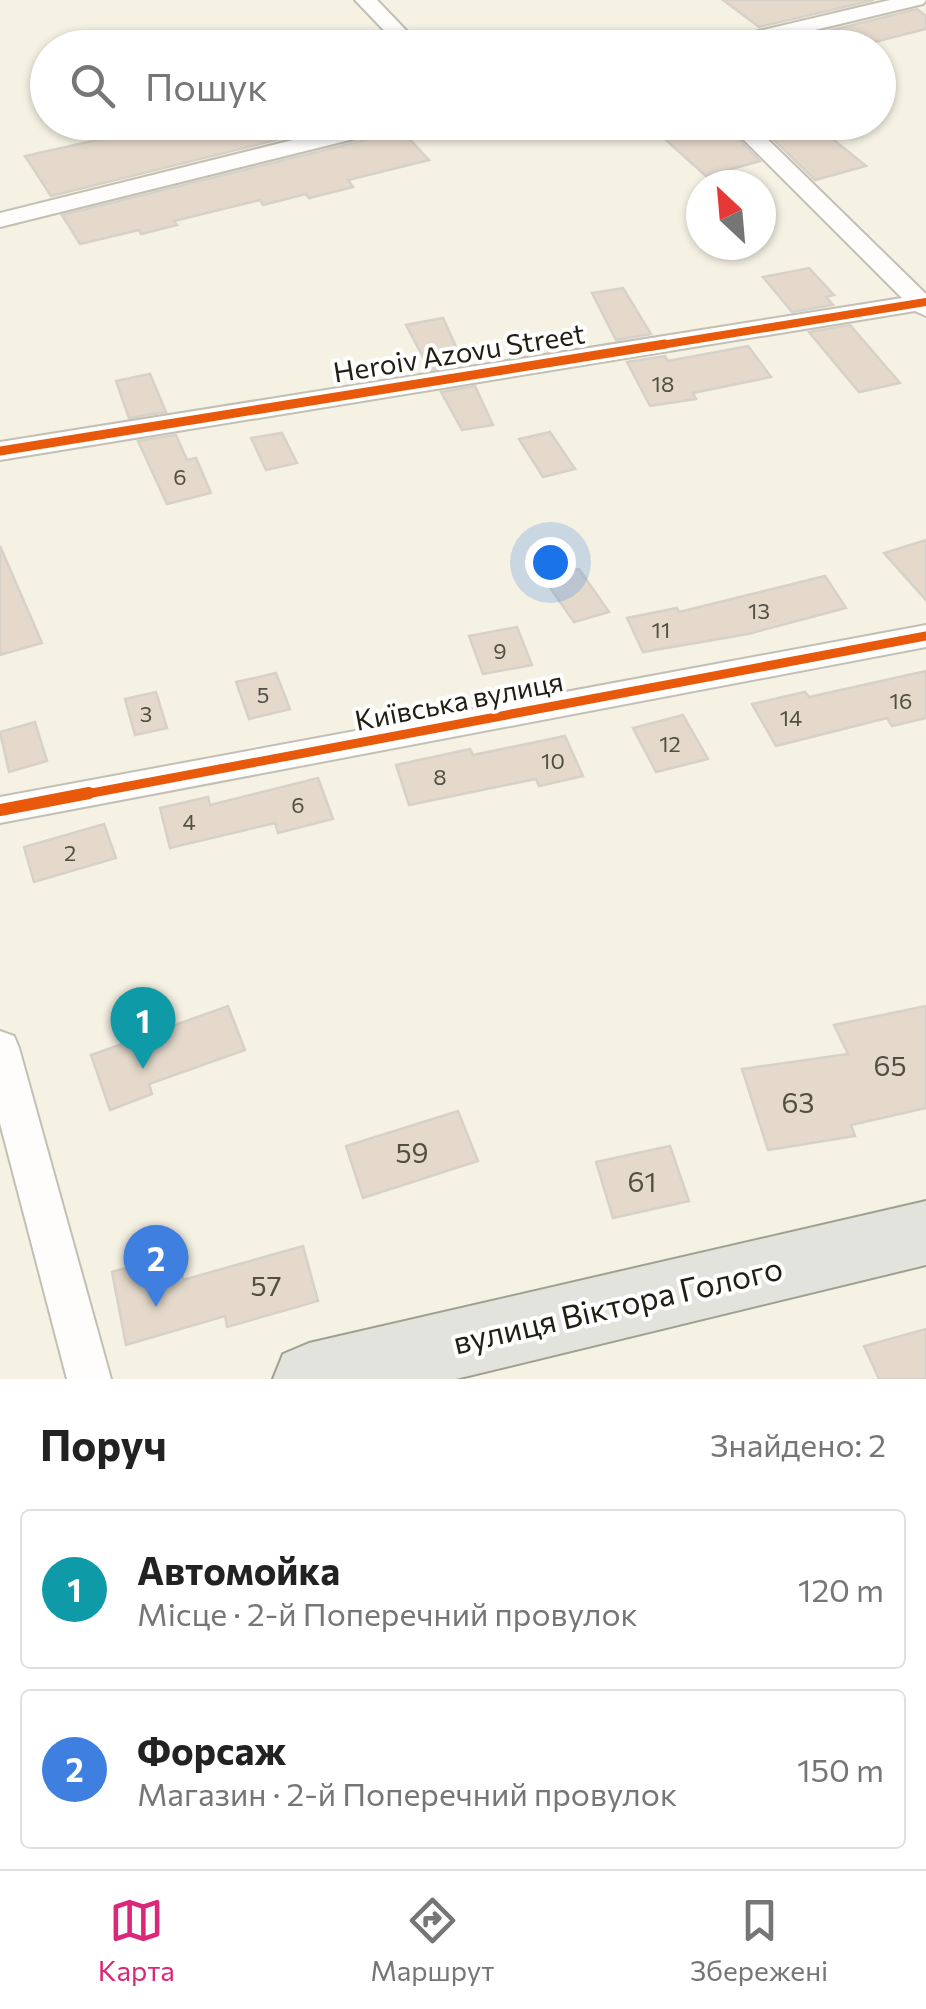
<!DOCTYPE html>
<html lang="uk">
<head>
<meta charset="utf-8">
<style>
  body { margin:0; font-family:Commissioner,sans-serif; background:#f2f2f2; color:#222 }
  .compass { position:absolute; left:686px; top:170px; width:90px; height:90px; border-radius:50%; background:#fff; box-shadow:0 2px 8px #0004; rotate:334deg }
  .you { position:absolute; left:550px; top:562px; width:35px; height:35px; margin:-25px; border:8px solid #fff; border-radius:50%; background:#1a73e8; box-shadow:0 0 0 15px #1a73e833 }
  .badge { display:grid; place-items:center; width:65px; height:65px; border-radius:50%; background:#db2777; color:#fff; font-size:32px; font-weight:700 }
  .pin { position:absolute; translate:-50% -82px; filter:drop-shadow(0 2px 5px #0008) }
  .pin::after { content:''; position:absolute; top:52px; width:35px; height:30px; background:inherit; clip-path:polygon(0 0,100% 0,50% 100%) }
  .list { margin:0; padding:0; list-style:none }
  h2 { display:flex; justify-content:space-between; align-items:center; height:130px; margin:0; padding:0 40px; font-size:42px }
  h2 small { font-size:32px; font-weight:400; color:#767676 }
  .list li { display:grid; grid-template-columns:65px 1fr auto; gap:30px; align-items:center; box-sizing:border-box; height:160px; margin:0 20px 20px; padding:0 20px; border:2px solid #e0e0e0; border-radius:10px }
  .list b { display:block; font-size:38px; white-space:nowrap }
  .list p { margin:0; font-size:32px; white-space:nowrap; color:#767676 }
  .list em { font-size:32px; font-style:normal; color:#767676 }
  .icon { flex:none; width:55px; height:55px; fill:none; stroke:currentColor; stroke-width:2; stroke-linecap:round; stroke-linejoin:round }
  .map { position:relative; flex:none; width:926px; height:1379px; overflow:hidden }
  .search { position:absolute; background:#fff; box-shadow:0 2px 8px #0004; left:30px; right:30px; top:30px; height:110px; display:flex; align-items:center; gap:25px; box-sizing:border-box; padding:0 35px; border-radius:55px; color:#767676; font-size:38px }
  .sheet { height:490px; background:#fff }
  nav { display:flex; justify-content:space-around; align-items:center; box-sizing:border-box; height:140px; border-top:2px solid #e0e0e0; background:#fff; font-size:28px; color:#767676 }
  nav a { display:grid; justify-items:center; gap:5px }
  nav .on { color:#db2777 }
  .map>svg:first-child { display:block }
</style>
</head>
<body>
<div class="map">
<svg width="926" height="1379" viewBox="0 0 926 1379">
  <rect width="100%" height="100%" fill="#f5f1e3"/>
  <g fill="#e4d9cb" stroke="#d7d1c8" stroke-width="2.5">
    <polygon points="723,0 874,0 759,27"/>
    <polygon points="917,9 926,16 926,29 851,48 785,48 779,43"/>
    <polygon points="196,122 348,122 51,196 25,156 160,126 163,130"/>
    <polygon points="646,122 722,122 760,161 706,176"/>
    <polygon points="756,122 812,122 866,166 815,180"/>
    <polygon points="402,131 429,160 348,180 353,187 309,198 306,194 263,205 260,200 174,221 177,225 141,234 139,230 80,244 62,215"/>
    <polygon points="809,268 834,295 826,297 833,305 792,312 763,277"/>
    <polygon points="623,288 651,334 616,340 592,293"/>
    <polygon points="443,318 464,364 430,370 406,325"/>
    <polygon points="850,325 900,383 859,392 809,332"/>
    <polygon points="748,346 771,377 693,393 696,399 650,406 627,362 665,356 668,361"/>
    <polygon points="150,374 166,412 129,418 116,381"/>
    <polygon points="475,386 493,425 462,430 441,392"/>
    <polygon points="550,432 575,469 543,477 519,439"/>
    <polygon points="282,433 297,463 266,470 251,438"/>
    <polygon points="176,435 187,460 196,458 211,493 167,504 138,441"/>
    <polygon points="926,540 926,600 884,553"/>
    <polygon points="0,546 42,643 0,655"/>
    <polygon points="579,569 609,612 574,622 544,579"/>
    <polygon points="825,576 846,608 748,634 643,652 627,618 677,608 679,612"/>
    <polygon points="517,627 532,665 483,674 469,636"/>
    <polygon points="926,671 926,718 892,726 887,718 776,746 752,704 805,692 809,697"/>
    <polygon points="276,673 290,709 249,719 236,682"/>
    <polygon points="156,692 167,728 135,735 125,699"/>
    <polygon points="683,715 708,759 656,772 633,728"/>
    <polygon points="35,722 47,761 9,772 0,732"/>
    <polygon points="565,736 583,776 539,786 536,779 409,805 396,765 470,749 473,755"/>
    <polygon points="318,778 333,819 278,833 275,823 170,848 160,808 208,797 210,805"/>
    <polygon points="104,824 116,858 34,882 24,847"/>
    <polygon points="228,1006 245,1050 149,1084 152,1094 110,1110 91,1055"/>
    <polygon points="926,1006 926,1108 851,1125 855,1136 768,1150 742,1069 848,1054 834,1025"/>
    <polygon points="458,1111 478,1161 363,1198 346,1146"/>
    <polygon points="670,1146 689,1201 613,1218 596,1162"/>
    <polygon points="303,1246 318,1301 227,1327 225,1316 126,1345 112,1272 177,1253 183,1280"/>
    <polygon points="926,1329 926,1379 879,1379 864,1346"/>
  </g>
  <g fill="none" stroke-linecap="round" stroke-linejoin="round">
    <g stroke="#c2bfb4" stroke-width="4">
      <g id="street">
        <polygon points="355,0 377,0 423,48 401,48"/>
        <polygon points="890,0 926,0 923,4 740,48 701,48 704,44"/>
        <polygon points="365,122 405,122 402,127 0,227 0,213"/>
        <polygon points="726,122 750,122 926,294 926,316 915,311 0,460 0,442 902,298"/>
        <polygon points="926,625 926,647 0,823 0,797"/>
        <polygon points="0,1031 14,1036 19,1048 111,1379 67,1379 0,1123"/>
      </g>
    </g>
    <g stroke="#9fa090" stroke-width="4">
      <polygon id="primary" points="926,1201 926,1265 456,1379 273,1379 283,1354 309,1343"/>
    </g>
    <use href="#street" fill="#fefdfb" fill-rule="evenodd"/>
    <use href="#primary" fill="#e2e3dc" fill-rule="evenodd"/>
    <g stroke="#fff" stroke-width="12">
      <polyline id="cycleway-far2" points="649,347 926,302"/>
    </g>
    <g stroke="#fff" stroke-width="15">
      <g id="cycleway-far1">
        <polyline points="0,451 665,344"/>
        <polyline points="76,796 926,636"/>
      </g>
    </g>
    <g stroke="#fff" stroke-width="19">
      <polyline id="cycleway" points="0,810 89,793"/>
    </g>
    <use href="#cycleway-far2" stroke="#e8590c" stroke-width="8"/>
    <use href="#cycleway-far1" stroke="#e8590c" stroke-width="9"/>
    <use href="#cycleway" stroke="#e8590c" stroke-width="12"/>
  </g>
  <g text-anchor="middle" stroke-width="8" stroke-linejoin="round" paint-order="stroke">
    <g font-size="22" fill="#534e43">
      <text x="663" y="392">18</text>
      <text x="180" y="485">6</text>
      <text x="759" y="619">13</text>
      <text x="661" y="638">11</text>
      <text x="500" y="659">9</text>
      <text x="263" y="703">5</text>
      <text x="901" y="709">16</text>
      <text x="146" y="722">3</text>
      <text x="791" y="726">14</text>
      <text x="670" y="752">12</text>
      <text x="553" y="769">10</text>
      <text x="440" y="785">8</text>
      <text x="298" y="813">6</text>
      <text x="189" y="830">4</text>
      <text x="70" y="861">2</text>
    </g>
    <g font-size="28" fill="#211e14" stroke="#fff">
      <text transform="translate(459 353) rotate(-9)" y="10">Heroiv Azovu Street</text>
      <text transform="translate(459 701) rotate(-11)" y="10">Київська вулиця</text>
    </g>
    <g font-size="28" fill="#534e43">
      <text x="890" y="1076">65</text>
      <text x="798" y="1113">63</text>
      <text x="412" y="1163">59</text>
      <text x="642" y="1192">61</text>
      <text x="266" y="1296">57</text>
    </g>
    <g font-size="32" fill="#211e14" stroke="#fff">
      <text transform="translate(618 1306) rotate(-13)" y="11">вулиця Віктора Голого</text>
    </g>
  </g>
</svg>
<svg class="compass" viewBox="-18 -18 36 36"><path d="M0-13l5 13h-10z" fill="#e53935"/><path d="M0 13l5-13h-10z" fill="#767676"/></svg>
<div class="you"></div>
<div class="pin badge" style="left:143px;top:1069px;background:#0f9aa8">1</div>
<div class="pin badge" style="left:156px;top:1307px;background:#3f7fe0">2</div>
<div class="search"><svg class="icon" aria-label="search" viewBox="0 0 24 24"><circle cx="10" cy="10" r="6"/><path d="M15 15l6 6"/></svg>Пошук</div>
</div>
<section class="sheet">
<h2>Поруч<small>Знайдено: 2</small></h2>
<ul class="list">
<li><span class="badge" style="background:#0f9aa8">1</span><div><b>Автомойка</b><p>Місце · 2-й Поперечний провулок</p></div><em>120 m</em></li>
<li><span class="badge" style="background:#3f7fe0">2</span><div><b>Форсаж</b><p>Магазин · 2-й Поперечний провулок</p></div><em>150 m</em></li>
</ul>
</section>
<nav>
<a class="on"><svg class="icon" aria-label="map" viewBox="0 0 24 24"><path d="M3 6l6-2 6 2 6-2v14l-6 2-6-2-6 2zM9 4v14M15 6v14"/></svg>Карта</a>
<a><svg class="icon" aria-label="directions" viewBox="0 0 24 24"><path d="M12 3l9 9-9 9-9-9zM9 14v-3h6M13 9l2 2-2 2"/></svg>Маршрут</a>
<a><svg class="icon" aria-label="saved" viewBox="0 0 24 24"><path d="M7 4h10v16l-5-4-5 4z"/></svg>Збережені</a>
</nav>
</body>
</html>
